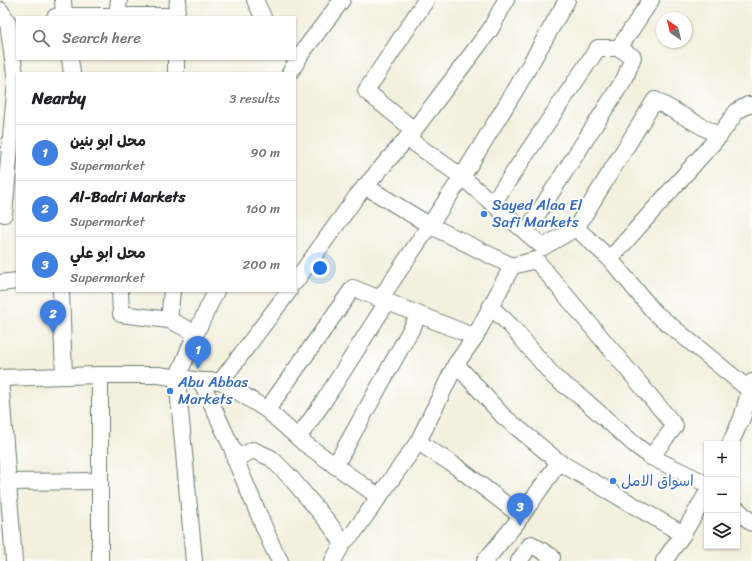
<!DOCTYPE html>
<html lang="en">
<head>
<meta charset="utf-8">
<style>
  body { margin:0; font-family:Sriracha,"Playpen Sans Arabic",sans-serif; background:#f6f6f6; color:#202124 }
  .controls { position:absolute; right:12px; bottom:12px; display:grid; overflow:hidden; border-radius:0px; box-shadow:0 1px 3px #0004 }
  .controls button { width:36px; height:36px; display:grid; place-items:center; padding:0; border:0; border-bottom:1px solid #e0e0e0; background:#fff; color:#202124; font:20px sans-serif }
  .compass { position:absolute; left:656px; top:12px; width:36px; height:36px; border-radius:50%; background:#fff; box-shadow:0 1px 3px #0004; rotate:325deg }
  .you { position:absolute; left:320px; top:268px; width:14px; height:14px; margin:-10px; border:3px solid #fff; border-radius:50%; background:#1a73e8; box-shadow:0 0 0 6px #1a73e833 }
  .badge { display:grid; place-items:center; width:26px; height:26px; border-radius:50%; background:#d93025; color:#fff; font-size:13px; font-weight:700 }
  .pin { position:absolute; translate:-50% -33px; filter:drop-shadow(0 1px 2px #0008) }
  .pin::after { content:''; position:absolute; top:21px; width:14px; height:12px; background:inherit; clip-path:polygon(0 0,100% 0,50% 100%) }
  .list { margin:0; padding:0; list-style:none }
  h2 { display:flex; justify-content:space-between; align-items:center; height:52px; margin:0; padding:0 16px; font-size:17px }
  h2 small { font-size:13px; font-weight:400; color:#757577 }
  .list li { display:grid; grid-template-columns:26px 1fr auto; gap:12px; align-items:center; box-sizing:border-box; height:56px; padding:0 16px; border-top:1px solid #e0e0e0 }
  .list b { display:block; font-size:15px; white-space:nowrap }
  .list p { margin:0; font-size:13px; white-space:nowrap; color:#757577 }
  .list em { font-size:13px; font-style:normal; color:#757577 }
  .icon { flex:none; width:22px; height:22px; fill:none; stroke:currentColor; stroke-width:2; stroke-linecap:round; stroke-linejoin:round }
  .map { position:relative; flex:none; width:752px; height:561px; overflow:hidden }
  .search { position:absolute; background:#fff; box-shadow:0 1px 3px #0004; left:16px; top:16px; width:280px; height:44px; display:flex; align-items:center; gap:10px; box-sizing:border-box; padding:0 14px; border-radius:0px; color:#757577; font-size:15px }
  .panel { position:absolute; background:#fff; box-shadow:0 1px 3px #0004; left:16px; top:72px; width:280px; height:220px; border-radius:0px }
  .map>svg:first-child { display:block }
</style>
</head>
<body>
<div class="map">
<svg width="752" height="561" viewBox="0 0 752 561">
  <rect width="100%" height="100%" fill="#fff"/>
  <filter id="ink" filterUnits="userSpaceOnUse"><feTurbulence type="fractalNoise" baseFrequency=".025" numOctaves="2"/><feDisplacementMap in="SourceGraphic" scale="8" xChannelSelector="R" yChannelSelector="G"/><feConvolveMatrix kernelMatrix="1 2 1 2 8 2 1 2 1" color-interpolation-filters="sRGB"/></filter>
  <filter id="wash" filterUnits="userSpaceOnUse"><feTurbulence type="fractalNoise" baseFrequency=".012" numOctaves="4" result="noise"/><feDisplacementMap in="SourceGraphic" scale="16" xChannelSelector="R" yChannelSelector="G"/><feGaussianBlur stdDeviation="0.9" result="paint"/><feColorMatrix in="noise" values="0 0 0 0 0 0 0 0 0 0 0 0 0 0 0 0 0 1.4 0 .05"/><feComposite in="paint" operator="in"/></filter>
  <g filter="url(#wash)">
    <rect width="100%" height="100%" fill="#f3f0de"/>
  </g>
  <g filter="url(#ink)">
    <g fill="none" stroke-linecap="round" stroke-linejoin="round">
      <g stroke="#697c70" stroke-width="18">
        <g id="minor">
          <polyline points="63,0 64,17"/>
          <polyline points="255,0 263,17"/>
          <polyline points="0,10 8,23 16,82 4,214"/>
          <polyline points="117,16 119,0"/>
          <polyline points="55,17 64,16 176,16"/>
          <polyline points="176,17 178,0"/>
          <polyline points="70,59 72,73"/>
          <polyline points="176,59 176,73"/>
          <polyline points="290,73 301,54 342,0"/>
          <polyline points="752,105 748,105 737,111 719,136 610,259 654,312 752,392"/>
          <polyline points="414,130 366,91 426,0"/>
          <polyline points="407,138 462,177 543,247 576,228 610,259"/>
          <polyline points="365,186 429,225 512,266 536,260 675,426 651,457"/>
          <polyline points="493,203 598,48 619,48 651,0"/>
          <polyline points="576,228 655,100 719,136"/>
          <polyline points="526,232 625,78 633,57 619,48"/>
          <polyline points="295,282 357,196 414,130 490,30 506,0"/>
          <polyline points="0,283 17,281"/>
          <polyline points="61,291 64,376"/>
          <polyline points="120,291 121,314 169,320 196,333"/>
          <polyline points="380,299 462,177 516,89 567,0"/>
          <polyline points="491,307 511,326 555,378 581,397 634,444 651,457 707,484"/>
          <polyline points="169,320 172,291"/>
          <polyline points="456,364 503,416 559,462 683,534"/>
          <polyline points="201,381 233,450 235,459 273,548 280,561"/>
          <polyline points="221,381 267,410 304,443 379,497"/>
          <polyline points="267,410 353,288 475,337"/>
          <polyline points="298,438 322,404 387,302"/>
          <polyline points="418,442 457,467 521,516"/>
          <polyline points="730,444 742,418 752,382"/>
          <polyline points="235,459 253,450 271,458 290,477 328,522 343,543"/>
          <polyline points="335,466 419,315"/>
          <polyline points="8,482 100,481"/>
          <polyline points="737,509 752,523"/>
          <polyline points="14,561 0,378 100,375 158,375 201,381 221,381 289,291"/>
          <polyline points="100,561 100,375"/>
          <polyline points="194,561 177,378 196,333 216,291"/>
          <polyline points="333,561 343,543 354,532 418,442 456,364 475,337 512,266"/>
          <polyline points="485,561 517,522 559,462"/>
          <polyline points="519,561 531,544 552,557"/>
          <polyline points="664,561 683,534 707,493"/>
        </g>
      </g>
      <use href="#minor" stroke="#fff" stroke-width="16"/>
    </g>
  </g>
  <g fill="#3f7fe0" stroke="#fff" stroke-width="1.5">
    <circle cx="484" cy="214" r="4"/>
    <circle cx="170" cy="391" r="4"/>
    <circle cx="613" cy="481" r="4"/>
  </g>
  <g text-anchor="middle" stroke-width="4" stroke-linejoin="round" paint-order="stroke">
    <g font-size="15" fill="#366cbe" stroke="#fff" text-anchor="start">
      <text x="492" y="210">Sayed Alaa El<tspan x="492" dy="17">Safi Markets</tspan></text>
      <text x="178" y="387">Abu Abbas<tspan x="178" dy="17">Markets</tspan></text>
      <text x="621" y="486">اسواق الامل</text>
    </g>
  </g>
</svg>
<div class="controls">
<button>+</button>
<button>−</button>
<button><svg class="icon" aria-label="layers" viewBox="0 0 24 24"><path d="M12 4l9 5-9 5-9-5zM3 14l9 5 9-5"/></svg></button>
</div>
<svg class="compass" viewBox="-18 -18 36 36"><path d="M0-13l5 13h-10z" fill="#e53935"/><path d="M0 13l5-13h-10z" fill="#757577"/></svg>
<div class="you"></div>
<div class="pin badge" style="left:198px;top:369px;background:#3f7fe0">1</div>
<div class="pin badge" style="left:53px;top:333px;background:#3f7fe0">2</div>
<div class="pin badge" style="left:520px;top:526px;background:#3f7fe0">3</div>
<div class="search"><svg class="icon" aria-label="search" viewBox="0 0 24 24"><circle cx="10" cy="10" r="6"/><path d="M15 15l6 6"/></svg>Search here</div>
<section class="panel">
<h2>Nearby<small>3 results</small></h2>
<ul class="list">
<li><span class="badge" style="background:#3f7fe0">1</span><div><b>محل ابو بنين</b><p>Supermarket</p></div><em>90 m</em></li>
<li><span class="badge" style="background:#3f7fe0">2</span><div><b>Al-Badri Markets</b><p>Supermarket</p></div><em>160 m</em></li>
<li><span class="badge" style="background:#3f7fe0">3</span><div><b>محل ابو علي</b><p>Supermarket</p></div><em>200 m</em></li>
</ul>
</section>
</div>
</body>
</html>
